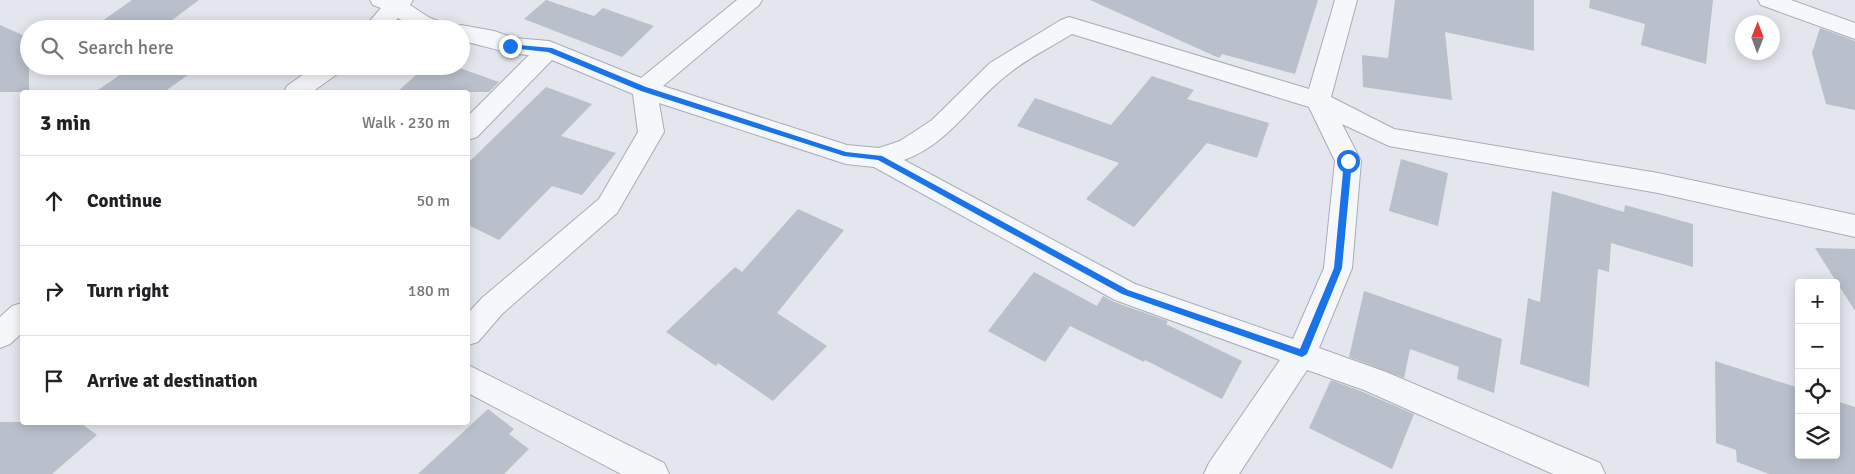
<!DOCTYPE html>
<html lang="en">
<head>
<meta charset="utf-8">
<style>
  body { margin:0; font-family:Signika,sans-serif; background:#f6f6f6; color:#202124 }
  .controls { position:absolute; right:15px; bottom:15px; display:grid; overflow:hidden; border-radius:5px; box-shadow:0 2px 12px #0003 }
  .controls button { width:45px; height:45px; display:grid; place-items:center; padding:0; border:0; border-bottom:1px solid #e0e0e0; background:#fff; color:#202124; font:25px sans-serif }
  .compass { position:absolute; left:1735px; top:15px; width:45px; height:45px; border-radius:50%; background:#fff; box-shadow:0 2px 12px #0003; rotate:1deg }
  .stop { position:absolute; width:15px; height:15px; margin:-11px; border:4px solid #1a73e8; border-radius:50%; background:#fff }
  .stop.end { background:#1a73e8; border-color:#fff; box-shadow:0 1px 5px #0008 }
  .list { margin:0; padding:0; list-style:none }
  h2 { display:flex; justify-content:space-between; align-items:center; height:65px; margin:0; padding:0 20px; font-size:21px }
  h2 small { font-size:16px; font-weight:400; color:#757577 }
  .list li { display:grid; grid-template-columns:32px 1fr auto; gap:15px; align-items:center; box-sizing:border-box; height:90px; padding:0 20px; border-top:1px solid #e0e0e0 }
  .list b { display:block; font-size:19px; white-space:nowrap }
  .list em { font-size:16px; font-style:normal; color:#757577 }
  .icon { flex:none; width:28px; height:28px; fill:none; stroke:currentColor; stroke-width:2; stroke-linecap:round; stroke-linejoin:round }
  .map { position:relative; flex:none; width:1855px; height:474px; overflow:hidden }
  .search { position:absolute; background:#fff; box-shadow:0 2px 12px #0003; left:20px; top:20px; width:450px; height:55px; display:flex; align-items:center; gap:12px; box-sizing:border-box; padding:0 18px; border-radius:28px; color:#757577; font-size:19px }
  .panel { position:absolute; background:#fff; box-shadow:0 2px 12px #0003; left:20px; top:90px; width:450px; height:335px; border-radius:5px }
  .map>svg:first-child { display:block }
</style>
</head>
<body>
<div class="map">
<svg width="1855" height="474" viewBox="0 0 1855 474">
  <rect width="100%" height="100%" fill="#e3e6ec"/>
  <g fill="#b9bfcb">
    <polygon points="132,0 199,0 160,29 91,29"/>
    <polygon points="546,0 594,16 603,8 654,26 622,57 524,19"/>
    <polygon points="1090,0 1318,0 1295,74 1222,54 1219,58"/>
    <polygon points="1395,0 1534,0 1534,51 1445,32 1452,100 1363,87 1362,55 1388,58"/>
    <polygon points="1590,0 1713,0 1706,64 1641,45 1645,24 1589,8"/>
    <polygon points="0,25 29,38 29,92 0,92"/>
    <polygon points="1820,28 1855,41 1855,110 1826,104 1812,53"/>
    <polygon points="133,66 197,66 199,67 164,92 95,92"/>
    <polygon points="426,66 454,66 499,82 489,92 397,92"/>
    <polygon points="1152,76 1194,90 1187,99 1269,123 1257,158 1207,143 1134,227 1086,199 1119,163 1017,126 1035,98 1111,125"/>
    <polygon points="546,87 592,104 561,136 616,153 582,195 552,186 499,240 468,225 468,163"/>
    <polygon points="1401,159 1448,173 1438,226 1389,211"/>
    <polygon points="1552,191 1624,212 1625,205 1693,224 1693,267 1611,243 1609,272 1598,269 1589,387 1520,364 1528,298 1540,302"/>
    <polygon points="798,209 844,230 777,313 827,346 773,401 718,363 716,366 666,332 735,267 742,272"/>
    <polygon points="1815,248 1855,249 1855,311"/>
    <polygon points="1034,272 1097,306 1103,296 1114,302 1168,321 1166,324 1242,361 1222,399 1145,360 1144,362 1070,326 1045,362 988,331"/>
    <polygon points="1364,291 1502,339 1494,393 1457,379 1459,367 1410,349 1404,378 1349,357"/>
    <polygon points="1715,361 1799,388 1799,455 1836,455 1836,401 1855,407 1855,474 1769,474 1737,462 1736,450 1716,443"/>
    <polygon points="1331,380 1363,392 1414,414 1392,469 1309,428"/>
    <polygon points="488,409 514,429 509,434 529,449 504,474 418,474"/>
    <polygon points="0,422 79,422 97,435 52,474 0,474"/>
  </g>
  <g fill="none" stroke-linecap="round" stroke-linejoin="round">
    <g stroke="#a7adb7" stroke-width="2">
      <g id="street">
        <polygon points="370,0 413,0 410,5 430,18 448,24 451,29 415,29 398,18 388,29 363,29 381,8 373,5"/>
        <path d="M737,0H762L759,5L663,86L847,145L879,148L900,141L932,120L990,63L1061,20L1069,17L1309,89L1335,0H1357L1331,97L1394,129L1658,173L1855,215V237L1658,193L1389,146L1342,124L1361,161L1352,268L1319,348L1386,372L1600,463L1605,474H1553L1364,390L1307,370L1239,474H1204L1209,463L1280,360L1115,300L874,167L846,164L659,103L664,132L617,213L502,314L478,342L468,345V313L482,298L599,199L638,132L633,94L552,60L477,137L468,140V116L529,55C505,54 484,45 461,41V29L453,28L461,25L494,31L514,38L549,41L641,78ZM1072,34L1309,107L1335,161L1324,268L1293,339L1135,284L904,160C949,144 971,103 1007,75C1026,59 1051,47 1072,34Z"/>
        <polygon points="1758,0 1791,0 1855,23 1855,39 1761,5"/>
        <polygon points="315,66 344,66 340,72 312,92 284,92 287,86"/>
        <polygon points="22,303 22,333 10,344 0,348 0,317 12,306"/>
        <polygon points="468,365 664,463 669,474 621,474 468,393"/>
      </g>
    </g>
    <use href="#street" fill="#f6f7fa" fill-rule="evenodd"/>
  </g>
  <polygon fill="#1a73e8" points="508,44 552,48 646,87 846,152 882,156 1128,290 1300,349 1334,268 1344,161 1348,158 1352,161 1342,268 1307,354 1302,357 1122,294 878,160 844,156 641,91 548,52 510,48 508,48"/>
</svg>
<div class="controls">
<button>+</button>
<button>−</button>
<button><svg class="icon" aria-label="locate" viewBox="0 0 24 24"><circle cx="12" cy="12" r="6"/><path d="M12 2v4M12 18v4M2 12h4M18 12h4"/></svg></button>
<button><svg class="icon" aria-label="layers" viewBox="0 0 24 24"><path d="M12 4l9 5-9 5-9-5zM3 14l9 5 9-5"/></svg></button>
</div>
<svg class="compass" viewBox="-18 -18 36 36"><path d="M0-13l5 13h-10z" fill="#e53935"/><path d="M0 13l5-13h-10z" fill="#757577"/></svg>
<div class="stop" style="left:1348px;top:161px"></div>
<div class="stop end" style="left:510px;top:46px"></div>
<div class="search"><svg class="icon" aria-label="search" viewBox="0 0 24 24"><circle cx="10" cy="10" r="6"/><path d="M15 15l6 6"/></svg>Search here</div>
<section class="panel">
<h2>3 min<small>Walk · 230 m</small></h2>
<ul class="list">
<li><svg class="icon" aria-label="ahead" viewBox="0 0 24 24"><path d="M12 20V5M6 11l6-6 6 6"/></svg><div><b>Continue</b></div><em>50 m</em></li>
<li><svg class="icon" aria-label="right" viewBox="0 0 24 24"><path d="M7 20v-9h11M14 6l5 5-5 5"/></svg><div><b>Turn right</b></div><em>180 m</em></li>
<li><svg class="icon" aria-label="arrive" viewBox="0 0 24 24"><path d="M6 21V4h12l-3 4 3 4H6"/></svg><div><b>Arrive at destination</b></div></li>
</ul>
</section>
</div>
</body>
</html>
